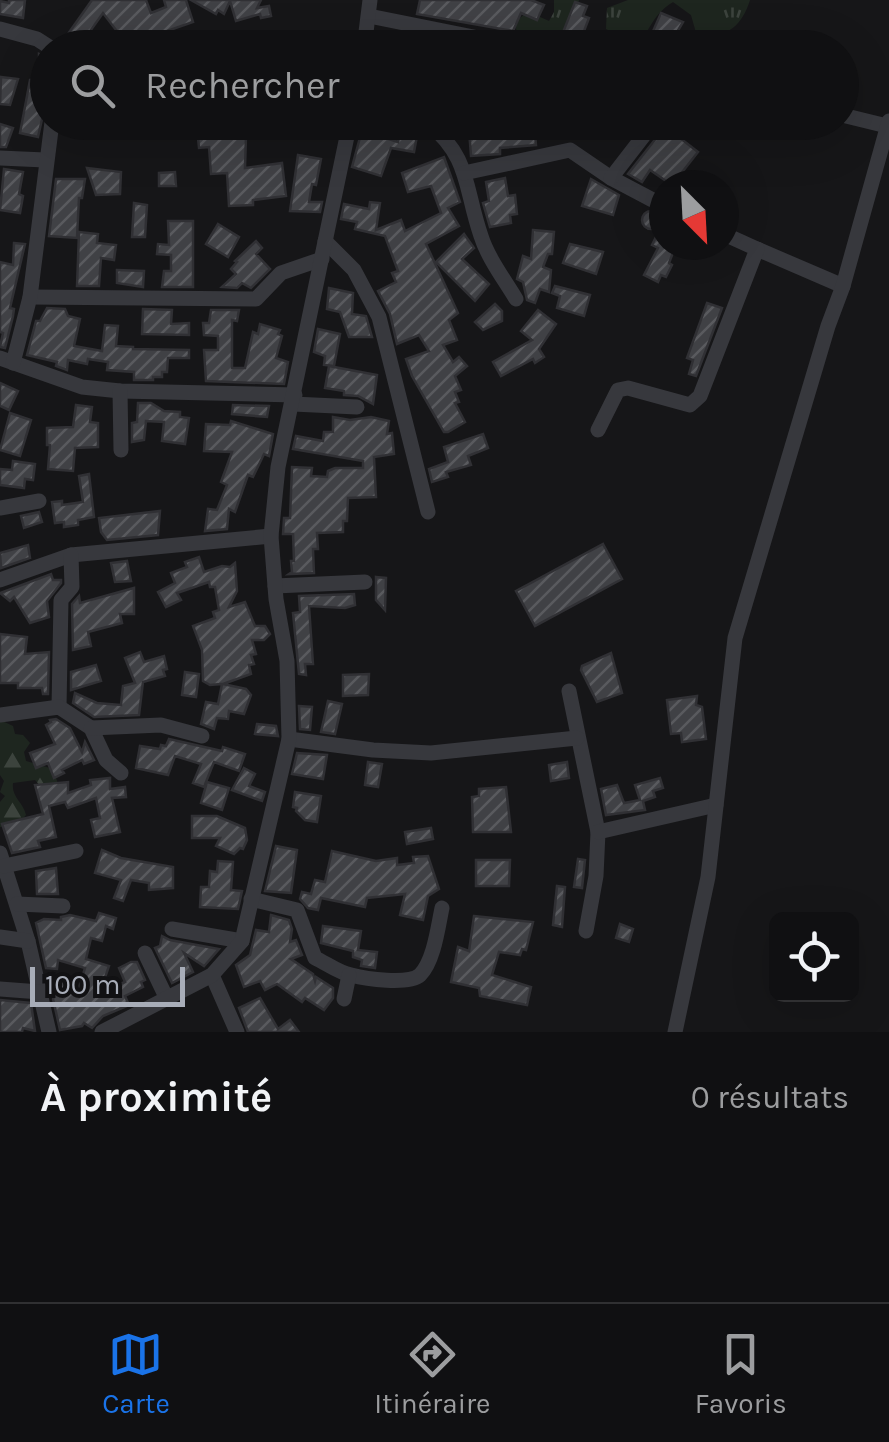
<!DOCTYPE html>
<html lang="fr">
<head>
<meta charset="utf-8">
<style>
  body { margin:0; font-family:Karla,sans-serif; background:#1e1e20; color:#f1f3f6 }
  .controls { position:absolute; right:30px; bottom:30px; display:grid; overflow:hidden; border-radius:15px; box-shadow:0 10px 40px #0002 }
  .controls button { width:90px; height:90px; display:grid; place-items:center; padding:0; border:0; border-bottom:2px solid #303032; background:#101012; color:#f1f3f6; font:50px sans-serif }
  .compass { position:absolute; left:649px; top:170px; width:90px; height:90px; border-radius:50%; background:#101012; box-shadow:0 10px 40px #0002; rotate:156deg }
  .scale { position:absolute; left:30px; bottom:25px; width:155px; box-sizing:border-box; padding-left:10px; border:5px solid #a8adb8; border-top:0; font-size:28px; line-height:35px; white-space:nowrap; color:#a8adb8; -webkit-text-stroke:8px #111113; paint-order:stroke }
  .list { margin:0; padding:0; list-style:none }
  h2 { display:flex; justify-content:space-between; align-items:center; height:130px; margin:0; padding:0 40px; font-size:42px }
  h2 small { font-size:32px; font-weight:400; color:#9c9d9f }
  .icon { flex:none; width:55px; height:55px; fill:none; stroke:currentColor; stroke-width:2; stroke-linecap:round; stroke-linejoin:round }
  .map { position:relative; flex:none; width:889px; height:1032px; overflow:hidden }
  .search { position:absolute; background:#101012; box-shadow:0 10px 40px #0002; left:30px; right:30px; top:30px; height:110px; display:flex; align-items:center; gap:25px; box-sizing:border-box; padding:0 35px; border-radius:55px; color:#9c9d9f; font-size:38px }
  .sheet { height:270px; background:#101012 }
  nav { display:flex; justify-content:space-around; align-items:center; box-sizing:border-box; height:140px; border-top:2px solid #303032; background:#101012; font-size:28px; color:#9c9d9f }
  nav a { display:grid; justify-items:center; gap:5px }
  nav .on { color:#1a73e8 }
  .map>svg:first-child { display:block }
</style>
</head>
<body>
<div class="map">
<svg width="889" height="1032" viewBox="0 0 889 1032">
  <defs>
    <pattern id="grass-tufts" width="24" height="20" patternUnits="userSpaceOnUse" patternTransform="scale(2.5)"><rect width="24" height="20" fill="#1e261f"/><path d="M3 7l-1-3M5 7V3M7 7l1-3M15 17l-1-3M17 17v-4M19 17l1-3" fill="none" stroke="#3c433d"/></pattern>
    <pattern id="forest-firs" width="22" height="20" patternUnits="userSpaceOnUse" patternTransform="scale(2.5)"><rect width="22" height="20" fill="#1e261f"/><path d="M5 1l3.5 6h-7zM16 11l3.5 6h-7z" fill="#3c433d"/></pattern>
    <pattern id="building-hatch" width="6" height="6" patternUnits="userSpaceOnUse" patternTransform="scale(2.5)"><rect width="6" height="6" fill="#404145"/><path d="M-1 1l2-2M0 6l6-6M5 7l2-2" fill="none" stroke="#595a5e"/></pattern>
  </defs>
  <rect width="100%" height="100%" fill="#161618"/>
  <g fill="url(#grass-tufts)">
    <polygon points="554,0 579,0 568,47 540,47 536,41 517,34 515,22 526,13 532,18 540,17 549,21 554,12"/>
    <path d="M628,0H750C741,28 726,38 697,36L691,15L673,2C649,17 652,32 635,44L606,29L607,8Z"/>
  </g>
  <path fill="url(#forest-firs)" d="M0,720L13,726L15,734L23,735L30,743L24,752L26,761L53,769L58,784L43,789L35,780L13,783C11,797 23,802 26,815L18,824L0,827V802L5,796L0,792L4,781L0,775Z"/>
  <g fill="url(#building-hatch)" stroke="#303034" stroke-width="2.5">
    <polygon points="9,0 25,0 23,18 0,14 0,1 9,3"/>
    <polygon points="92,0 146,0 151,13 166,7 164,0 186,0 193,22 167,31 172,44 162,48 101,48 100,43 123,39 103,13 78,48 73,48 63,41"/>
    <polygon points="191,0 261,0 257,8 269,6 271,16 261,18 260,14 236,21 230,1 224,14 218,10 216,14"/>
    <polygon points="420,0 531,0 544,5 537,20 521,13 513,31 417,14"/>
    <polygon points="575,2 587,6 583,16 589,18 578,47 560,40"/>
    <polygon points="661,13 683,22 669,46 650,38"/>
    <polygon points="39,54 48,58 48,106 45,106 38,137 20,133 30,80 39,80"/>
    <polygon points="1,77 18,79 10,105 0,104"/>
    <polygon points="307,122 329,122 329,135 307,134"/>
    <polygon points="489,122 534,122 536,145 500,148 500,154 471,156 469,130 489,128"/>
    <polygon points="663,122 671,127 674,122 683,126 678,134 680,138 698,152 672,185 650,170 642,182 628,174 661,132"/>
    <polygon points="0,124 13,128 6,147 0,147"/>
    <polygon points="232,126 233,138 246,137 245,168 282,163 286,196 253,200 253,205 229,206 227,173 211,174 209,147 199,148 197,129"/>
    <polygon points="400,128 418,131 414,152 391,148 381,176 352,167 362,130 398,142"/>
    <polygon points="298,155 321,159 316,185 312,184 309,202 322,202 320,212 290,211"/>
    <polygon points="444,157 460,202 448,208 459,226 426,244 458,313 449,320 457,340 443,345 453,362 459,357 467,366 455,376 461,390 455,392 459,402 455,403 465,422 448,432 444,432 412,376 406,359 429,351 419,335 397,344 390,314 378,291 396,282 392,273 398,271 385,236 355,229 357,222 341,219 344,204 369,209 370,202 380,203 376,230 401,220 405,231 441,213 431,186 408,192 402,173"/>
    <polygon points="87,168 121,172 120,194 96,195"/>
    <polygon points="4,169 23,172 19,194 23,196 20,213 0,210"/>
    <polygon points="175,172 176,186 159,186 159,173"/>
    <polygon points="505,178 508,196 515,195 517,214 510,215 511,223 490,227 483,203 489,201 486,182"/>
    <polygon points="56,179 85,179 82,198 79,198 77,238 49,236"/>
    <polygon points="591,179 619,195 613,215 582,206"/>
    <polygon points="134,203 147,205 145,237 132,237"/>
    <circle cx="651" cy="220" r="9"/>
    <polygon points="168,221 193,221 193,287 162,287 164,271 171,271 171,255 157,254 158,244 169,245"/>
    <polygon points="218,224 239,237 228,257 206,244"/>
    <polygon points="533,230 554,232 552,254 548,254 543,267 551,270 549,292 540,289 535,303 527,300 523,282 517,279 523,256 531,259"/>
    <polygon points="79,232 98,234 97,243 116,245 114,260 101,258 99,286 77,286"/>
    <polygon points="658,233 664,236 664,245 676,245 669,263 672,265 666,277 661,275 658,282 644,275 658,248 652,245"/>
    <polygon points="464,234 474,248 462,259 489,284 475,301 436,262"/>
    <polygon points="256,241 262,248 256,254 270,269 251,288 242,283 237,288 222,287 236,274 231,269 237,262 235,261"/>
    <polygon points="14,243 25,244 10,308 14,309 13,316 5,348 0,347 3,333 0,332 0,262 13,265"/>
    <polygon points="570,244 603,252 596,274 563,263"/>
    <polygon points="117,270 144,271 143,287 117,283"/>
    <polygon points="555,286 590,295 584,316 557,308 560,296 552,293"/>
    <polygon points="329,288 353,293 352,314 366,316 372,337 349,337 340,312 327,309"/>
    <polygon points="707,303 722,308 696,376 689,374 693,360 687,358"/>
    <polygon points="495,304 502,311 502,321 483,330 475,322"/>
    <polygon points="47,308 65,309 68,316 80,319 74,346 102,351 105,325 118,326 116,346 133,347 133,349 189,350 189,358 168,358 167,372 162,372 162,377 153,377 153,380 134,380 134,372 107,370 108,362 88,359 87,364 68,360 67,370 56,366 57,362 27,355 36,321 40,321"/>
    <polygon points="143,309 172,310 171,324 189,323 189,335 142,334"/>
    <polygon points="211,310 239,310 237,321 232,320 232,368 245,368 253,332 258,334 260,324 280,330 278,334 282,336 276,358 288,362 284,384 206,381 204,350 218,350 218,336 204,335 203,323 209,323"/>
    <polygon points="538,310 556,324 539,349 544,357 535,363 533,359 501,376 493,362 532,340 521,331"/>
    <polygon points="318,329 340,334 334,366 324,365 325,356 314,352"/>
    <polygon points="329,366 377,375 373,404 358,396 344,395 344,391 325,388"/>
    <polygon points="0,383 18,391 9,410 0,406"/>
    <polygon points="138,403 151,403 164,411 180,412 180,417 189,418 185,444 162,441 164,422 146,421 144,440 132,442 132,423 137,422"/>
    <polygon points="76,405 92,407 90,422 98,423 98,447 75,448 73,471 48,469 50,445 47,445 47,428 73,427"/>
    <polygon points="233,405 269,406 267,417 232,414"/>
    <polygon points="10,413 31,420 20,456 0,450"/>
    <polygon points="333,417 350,420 371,417 389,421 387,434 392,433 394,454 374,457 376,497 348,498 347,521 343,521 343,532 317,533 318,549 313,549 314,573 289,574 292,572 291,561 294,561 293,534 283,534 284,518 290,518 292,467 312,468 311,476 327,477 328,471 335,468 363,468 363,461 293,449 296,436 323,441 324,432 333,432"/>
    <polygon points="231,421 273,434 269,456 264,454 253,477 248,475 235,512 229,509 227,529 205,531 208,509 217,510 227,485 221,482 232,452 204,451 206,424 230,425"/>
    <polygon points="483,434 488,448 468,456 471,465 446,472 448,477 432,482 429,469 448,462 444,447"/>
    <polygon points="13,461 35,464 33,480 25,479 24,488 0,485 0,469 12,470"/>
    <polygon points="89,474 94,517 78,520 78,525 64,527 64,522 55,523 52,502 62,501 62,505 83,502 79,476"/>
    <polygon points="160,511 158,535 107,540 101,532 99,518"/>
    <polygon points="39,512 42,522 24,528 21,516"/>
    <polygon points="603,544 622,579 535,626 516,591"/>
    <polygon points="28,545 30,558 1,568 0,553"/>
    <polygon points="199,557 204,572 222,566 230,567 235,563 237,591 229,607 245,602 255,626 265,626 270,634 264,640 252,640 256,654 251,655 254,664 249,665 251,674 223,684 246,689 251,695 244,714 229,711 228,719 217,718 214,729 201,724 206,702 218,704 222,684 210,685 203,681 202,650 193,626 215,618 213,612 219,610 215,587 210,587 209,582 177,593 181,600 166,607 158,592 175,583 171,573 187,567 185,562"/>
    <polygon points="127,561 131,581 115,582 111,563"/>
    <polygon points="51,574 53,580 61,580 61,583 47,601 49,617 30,623 14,597 10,601 0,593"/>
    <polygon points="376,577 386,578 385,610 376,600"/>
    <polygon points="134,588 134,614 120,614 122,623 88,632 91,646 73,650 72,604 79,596 80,603"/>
    <polygon points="354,594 355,605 345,608 309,606 313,664 305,664 306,675 299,674 293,613 300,612 299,596"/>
    <polygon points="0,634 27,637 25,654 49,652 48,694 43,694 42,688 18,688 18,683 0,683"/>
    <polygon points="140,652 144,662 164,656 167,669 163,670 165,676 143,682 139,715 94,717 73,703 75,693 97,703 121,705 123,686 135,683 125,658"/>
    <polygon points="611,653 622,693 597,702 581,670 582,666"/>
    <polygon points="96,665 101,681 71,690 71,672"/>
    <polygon points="185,672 199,674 196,697 182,695"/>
    <polygon points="369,674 368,695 343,696 343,675"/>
    <polygon points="697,696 696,705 702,707 706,739 682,742 681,733 671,734 667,700"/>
    <polygon points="328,701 342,704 335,734 321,732"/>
    <polygon points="299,706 312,707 310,730 300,729"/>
    <polygon points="56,719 70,728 82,752 85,742 94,760 84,764 82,760 62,770 64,773 54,778 48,763 36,768 30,753 55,744 46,725 51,722 50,720"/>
    <polygon points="257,724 276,726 278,736 255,734"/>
    <polygon points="169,739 222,751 223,747 245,754 239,771 214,762 204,787 193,783 201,764 175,756 168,775 136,768 140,746 160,749 161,745 166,746"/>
    <polygon points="297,753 327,755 323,779 292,774"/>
    <polygon points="368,762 382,764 378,787 365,785"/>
    <polygon points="567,762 569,778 551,781 549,765"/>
    <polygon points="244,768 255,774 249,786 265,792 262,801 232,790"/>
    <polygon points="110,778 110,789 125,787 126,797 112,798 120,832 95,837 91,820 100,818 96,798 68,808 65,802 49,806 56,837 38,841 40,847 12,853 2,824 43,814 35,785 68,782 68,793 91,785 90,780"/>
    <polygon points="660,778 663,788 653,791 655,797 643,801 645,810 606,815 601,789 617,785 624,803 640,800 635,785"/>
    <polygon points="207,782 229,788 222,810 201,803"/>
    <polygon points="506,787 511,832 473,832 472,797 479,796 479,789"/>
    <polygon points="295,792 321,796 317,822 305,820 296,811 297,808 293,807"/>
    <polygon points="192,816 217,816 245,828 247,840 243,849 240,848 234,854 216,846 220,838 192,838"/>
    <polygon points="431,828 433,839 407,844 405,832"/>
    <polygon points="276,846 297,850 291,893 265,891"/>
    <polygon points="102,850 121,858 173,867 173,888 149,890 149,883 131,880 123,901 114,898 121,880 95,873"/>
    <polygon points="332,851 376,861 397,858 397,865 414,863 413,857 428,856 439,889 428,896 423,920 400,915 405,894 367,898 365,907 321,898 318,910 308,908 300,899 302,892 311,894 315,880 325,882"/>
    <polygon points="578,859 585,860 582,888 574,887"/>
    <polygon points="476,860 510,860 509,886 476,886"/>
    <polygon points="218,861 233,862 231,890 242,891 238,909 200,907 201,887 209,887 210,871 217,872"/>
    <polygon points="56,868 58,894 37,894 36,871"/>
    <polygon points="557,886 565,887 562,927 553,925"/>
    <polygon points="99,913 116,918 113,929 106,926 102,941 91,938 86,959 109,966 100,992 125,982 119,968 131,962 137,962 145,980 141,982 143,987 125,996 129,1005 103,1016 92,1028 84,1023 82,1026 60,1030 53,999 60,981 79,987 85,968 58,960 57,969 46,968 36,923 44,919 61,920 61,917 70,915 96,921"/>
    <polygon points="271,915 289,920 292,929 290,942 296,940 302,955 291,959 313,974 315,981 316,977 333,988 333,998 324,1010 305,998 302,1002 277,984 265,990 260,981 244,987 236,965 250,955 256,930 269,932"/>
    <polygon points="474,916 533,922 526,950 522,949 520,955 499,952 492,975 531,987 527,1005 480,996 479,988 451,982 458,947 469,951"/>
    <polygon points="620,924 633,929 629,942 616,938"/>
    <polygon points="323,926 361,931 358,950 377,952 375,968 361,966 362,960 353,957 353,951 321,943"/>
    <polygon points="162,936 170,940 219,949 204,966 184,953 193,972 172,983 155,948 160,946"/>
    <polygon points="260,998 278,1029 290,1020 299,1032 248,1032 239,1008"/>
    <polygon points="0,1000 31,1003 35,1031 23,1028 22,1032 0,1032"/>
  </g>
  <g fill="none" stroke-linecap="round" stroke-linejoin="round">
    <g stroke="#37383d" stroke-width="15">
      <polyline points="369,16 528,48"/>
      <polyline points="0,29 37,39 51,48"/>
      <polyline points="364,48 370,0"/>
      <polyline points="842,115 887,126"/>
      <path d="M427,122C471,158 464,187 481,236C488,258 504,279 516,299"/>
      <polyline points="0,158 45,160"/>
      <polyline points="464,173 570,150 611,178 664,206"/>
      <polyline points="611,178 652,125"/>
      <polyline points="325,241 354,270 379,317 428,512"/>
      <polyline points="757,249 843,286"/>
      <polyline points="30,297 256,299 281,273 322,259"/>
      <polyline points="0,358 82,387 120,391 295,395"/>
      <polyline points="13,363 30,297 52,122"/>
      <polyline points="120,391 121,450"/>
      <polyline points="293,404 357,407"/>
      <polyline points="598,430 618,390 628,388 690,405 700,396 757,249 724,234"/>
      <polyline points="0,508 39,501"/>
      <polyline points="0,580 71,555 271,536"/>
      <polyline points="275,586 365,582"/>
      <polyline points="569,691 598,832 596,876 586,931"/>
      <polyline points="59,707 61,600 72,587 71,555"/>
      <polyline points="0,715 59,707 91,728 106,760 121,773"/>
      <polyline points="91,728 161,725 202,736"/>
      <polyline points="289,739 373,750 431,753 577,738"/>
      <polyline points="598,832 716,805"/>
      <polyline points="0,853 28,941 49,1032"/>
      <polyline points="4,866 76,851"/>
      <path d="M251,899L297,910L315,958C326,963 339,973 351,975C366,979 408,985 420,975C434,961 438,927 442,908"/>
      <polyline points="17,904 63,906"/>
      <polyline points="172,929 242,941"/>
      <polyline points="0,937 28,941"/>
      <polyline points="145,953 167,999"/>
      <polyline points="212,975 237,1032"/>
      <polyline points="0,989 40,992"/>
      <polyline points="344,999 349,975"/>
      <polyline points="102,1032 212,975 242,941 289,739 287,661 276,599 271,536 278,467 350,122"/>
      <polyline points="675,1032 708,877 735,638 828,326 843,286 889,121"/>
    </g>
  </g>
</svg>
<div class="controls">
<button><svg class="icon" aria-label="locate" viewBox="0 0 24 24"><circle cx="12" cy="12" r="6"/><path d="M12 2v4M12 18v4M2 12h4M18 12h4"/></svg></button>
</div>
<svg class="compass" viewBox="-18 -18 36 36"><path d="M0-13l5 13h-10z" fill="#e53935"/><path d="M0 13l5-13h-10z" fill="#9c9d9f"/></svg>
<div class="scale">100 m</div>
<div class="search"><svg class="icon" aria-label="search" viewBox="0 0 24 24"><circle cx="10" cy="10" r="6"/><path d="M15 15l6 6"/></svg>Rechercher</div>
</div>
<section class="sheet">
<h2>À proximité<small>0 résultats</small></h2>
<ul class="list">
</ul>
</section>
<nav>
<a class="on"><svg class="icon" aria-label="map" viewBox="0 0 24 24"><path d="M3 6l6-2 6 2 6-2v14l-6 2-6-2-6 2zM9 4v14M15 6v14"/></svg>Carte</a>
<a><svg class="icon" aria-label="directions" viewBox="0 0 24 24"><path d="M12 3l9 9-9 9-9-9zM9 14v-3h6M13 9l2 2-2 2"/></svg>Itinéraire</a>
<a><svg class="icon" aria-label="saved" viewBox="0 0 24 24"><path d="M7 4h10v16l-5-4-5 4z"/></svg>Favoris</a>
</nav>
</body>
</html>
